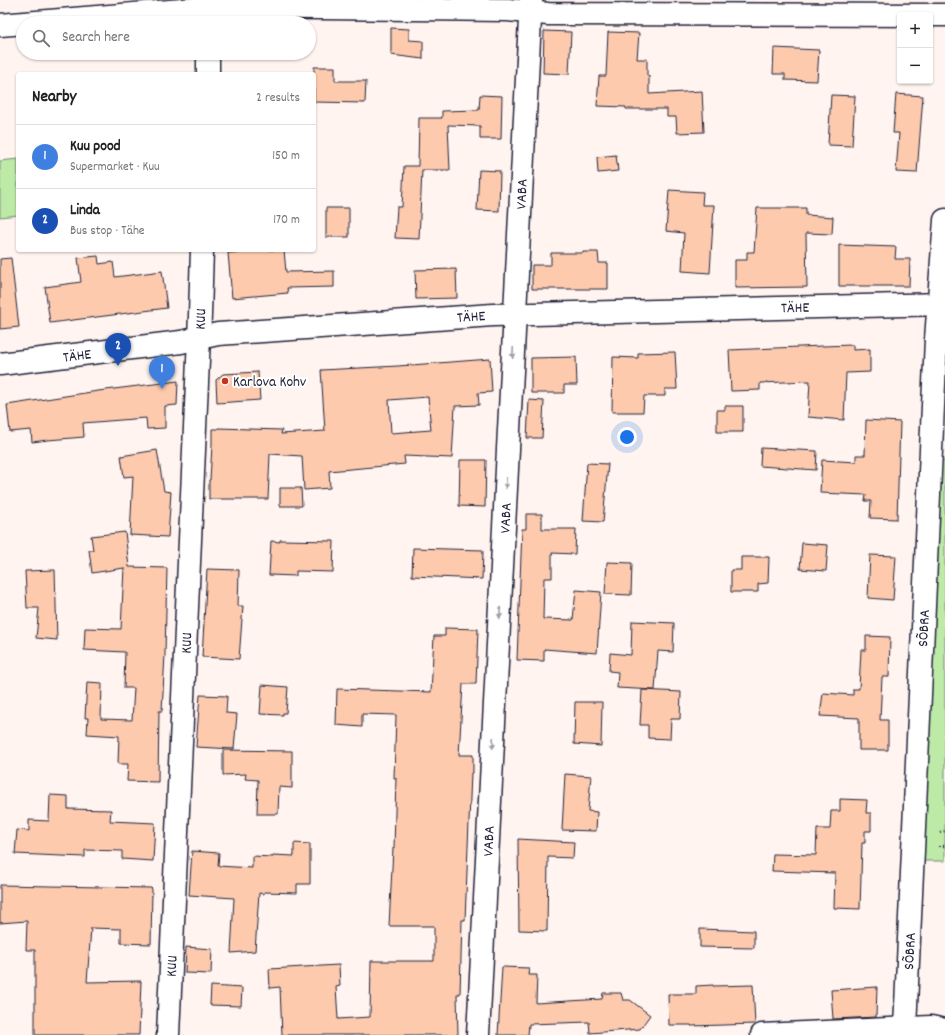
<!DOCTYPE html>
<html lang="en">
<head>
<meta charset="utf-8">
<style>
  body { margin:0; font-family:Dekko,sans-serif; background:#f6f6f6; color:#202124 }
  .controls { position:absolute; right:12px; top:12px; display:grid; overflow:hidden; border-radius:4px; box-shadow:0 1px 3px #0004 }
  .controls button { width:36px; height:36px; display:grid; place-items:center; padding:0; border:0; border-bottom:1px solid #e0e0e0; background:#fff; color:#202124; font:20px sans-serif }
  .you { position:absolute; left:627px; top:437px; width:14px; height:14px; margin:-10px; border:3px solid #fff; border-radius:50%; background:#1a73e8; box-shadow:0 0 0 6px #1a73e833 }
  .badge { display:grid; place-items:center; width:26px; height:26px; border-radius:50%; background:#0f766e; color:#fff; font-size:13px; font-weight:700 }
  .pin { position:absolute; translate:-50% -33px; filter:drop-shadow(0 1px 2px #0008) }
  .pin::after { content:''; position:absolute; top:21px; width:14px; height:12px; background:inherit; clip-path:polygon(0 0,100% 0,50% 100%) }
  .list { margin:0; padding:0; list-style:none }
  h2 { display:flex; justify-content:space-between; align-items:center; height:52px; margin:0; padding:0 16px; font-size:17px }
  h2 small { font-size:13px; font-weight:400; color:#757577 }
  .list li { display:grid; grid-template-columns:26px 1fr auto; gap:12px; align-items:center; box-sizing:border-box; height:64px; padding:0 16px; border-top:1px solid #e0e0e0 }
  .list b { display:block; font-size:15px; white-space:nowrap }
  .list p { margin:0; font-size:13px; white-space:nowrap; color:#757577 }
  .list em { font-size:13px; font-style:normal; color:#757577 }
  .icon { flex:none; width:22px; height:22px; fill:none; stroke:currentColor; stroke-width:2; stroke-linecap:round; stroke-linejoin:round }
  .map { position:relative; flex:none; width:945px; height:1035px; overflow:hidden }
  .search { position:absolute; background:#fff; box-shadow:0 1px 3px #0004; left:16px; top:16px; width:300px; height:44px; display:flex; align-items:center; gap:10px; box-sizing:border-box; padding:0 14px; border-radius:22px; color:#757577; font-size:15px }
  .panel { position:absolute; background:#fff; box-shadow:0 1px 3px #0004; left:16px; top:72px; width:300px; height:180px; border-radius:4px }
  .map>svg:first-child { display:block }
</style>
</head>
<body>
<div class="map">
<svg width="945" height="1035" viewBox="0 0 945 1035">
  <rect width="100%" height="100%" fill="#fff4ef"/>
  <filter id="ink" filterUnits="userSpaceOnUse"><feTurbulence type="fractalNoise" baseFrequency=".025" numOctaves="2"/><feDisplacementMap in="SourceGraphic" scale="8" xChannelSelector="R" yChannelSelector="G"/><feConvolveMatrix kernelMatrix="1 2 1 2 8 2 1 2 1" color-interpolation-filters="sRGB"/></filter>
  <g filter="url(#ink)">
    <g fill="#bdeaa7" stroke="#708671">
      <polygon points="18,159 18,215 0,217 0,161"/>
      <polygon points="931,460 945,461 945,861 913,861"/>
    </g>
    <g fill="#fdcaad" stroke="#22223b" fill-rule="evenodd">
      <polygon points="391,28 409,29 409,40 423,41 423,59 391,55"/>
      <polygon points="544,31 571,32 569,74 543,73"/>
      <polygon points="608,32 639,33 637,59 647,59 647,76 649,76 649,94 702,91 704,132 677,133 676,117 667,117 667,109 626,109 626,107 597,106 599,76 606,76"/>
      <polygon points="774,48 819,50 817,81 785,80 785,74 773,74"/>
      <polygon points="314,67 335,67 335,81 366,81 365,103 314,102"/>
      <polygon points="896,94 923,96 917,173 896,172 899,133 893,133"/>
      <polygon points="480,95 502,96 501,139 480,139 480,126 448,125 450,170 422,170 419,239 395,238 397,207 402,207 404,166 418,166 419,118 442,118 442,111 479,110"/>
      <polygon points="831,95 855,96 852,146 828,145"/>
      <polygon points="616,155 618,171 598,173 597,157"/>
      <polygon points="479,170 500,171 499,211 477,210"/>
      <polygon points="669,190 703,192 702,205 714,205 710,273 682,271 684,233 666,231"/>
      <rect x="326" y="208" width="23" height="29"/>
      <polygon points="757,208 806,208 806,215 833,217 832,234 806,233 807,287 735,288 735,260 747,260 747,252 754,252"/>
      <polygon points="839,245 896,247 895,259 910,259 909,286 839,286"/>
      <polygon points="262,250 284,250 286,272 334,271 334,287 287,288 288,293 232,298 228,253"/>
      <polygon points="583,252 598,252 599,263 608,263 608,289 532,289 532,265 551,265 551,253 583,253"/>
      <polygon points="98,256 99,264 113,262 115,277 162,271 167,308 50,323 45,287 81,282 78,258"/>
      <polygon points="11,258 19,327 0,329 0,259"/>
      <polygon points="456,269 457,298 416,299 415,270"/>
      <polygon points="853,345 853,350 870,349 870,372 846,373 844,420 808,417 810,381 760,383 760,390 731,391 729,350 823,346"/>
      <polygon points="675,352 677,389 665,389 665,396 644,396 643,412 612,412 613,357 638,358 638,353"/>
      <polygon points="576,357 577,385 564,385 564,393 531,393 531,358"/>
      <path d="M490,359L492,392L478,393L479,405L455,406L452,458L404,456L405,464L329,471L330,488L304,490L302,456L270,454L268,499H209V480H210L212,445V429H218V428L282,430L281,434L325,431L321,370L398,366ZM428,397L431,430L391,433L389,400Z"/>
      <polygon points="258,372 260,400 217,403 216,380 223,374"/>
      <polygon points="178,381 177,405 165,406 165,428 147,429 146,418 83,423 84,437 48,440 32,442 31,430 10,432 7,405 98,391"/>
      <polygon points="529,400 544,401 542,438 527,438"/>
      <polygon points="725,406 743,406 743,432 717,432 717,410 725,410"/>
      <polygon points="866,420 900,422 897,519 870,518 871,501 865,501 866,495 820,493 822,460 856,462 856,455 865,455"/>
      <polygon points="761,448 817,451 816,470 760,466"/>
      <polygon points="157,450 164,491 171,492 168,537 130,535 133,476 124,477 121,456"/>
      <polygon points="460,460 486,460 485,507 459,506"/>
      <polygon points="587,463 608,464 603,522 583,521"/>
      <polygon points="280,488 301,488 302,506 280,506"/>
      <polygon points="526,514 542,514 542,529 576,529 575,554 552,553 552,578 544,578 543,619 573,620 576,590 601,592 597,653 544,649 544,661 517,660 522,529 526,529"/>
      <polygon points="125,532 129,567 167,568 165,654 162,711 159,711 158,782 127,781 128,764 118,764 119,736 87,734 88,718 85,718 87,682 102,683 101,719 132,720 134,688 124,688 125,652 84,650 85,628 121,629 124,568 92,573 89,550 93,550 91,536"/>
      <polygon points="280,540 334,541 333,572 296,571 296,576 269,575 271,541 280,542"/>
      <polygon points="802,543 828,545 826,571 800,569"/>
      <polygon points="413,548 483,550 482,579 412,576"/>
      <polygon points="870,555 896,556 893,600 868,598"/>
      <polygon points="741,557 769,557 768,583 758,584 758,592 731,592 731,570 741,570"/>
      <polygon points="607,562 632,563 631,595 605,594"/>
      <polygon points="207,569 239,570 238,606 243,606 239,659 202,657"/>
      <polygon points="55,570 57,640 36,638 39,608 27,608 25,571"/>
      <polygon points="632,621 674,623 673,652 658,651 655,690 617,688 618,672 609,671 610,653 631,655"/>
      <polygon points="445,628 478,629 476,684 463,684 459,755 473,755 473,773 471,773 465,920 462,920 460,994 457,994 458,1035 282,1035 280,987 270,988 269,969 339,965 340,986 336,987 338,1019 370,1017 371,961 434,961 434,926 389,926 393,848 394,848 396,778 394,778 396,715 362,714 362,727 336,725 337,689 431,692 434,636 445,636"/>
      <polygon points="866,636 890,637 889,677 882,677 880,720 888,720 888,750 859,750 859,718 820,716 823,693 853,695 853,689 859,689 861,650 866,650"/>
      <polygon points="262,685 288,687 286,713 283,713 283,715 260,714"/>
      <polygon points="642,690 681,692 680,719 671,719 670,739 648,738 648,725 640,725"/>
      <polygon points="200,695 227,696 226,713 237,714 234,749 196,747"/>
      <polygon points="575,702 602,702 601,746 574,744"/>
      <polygon points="223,750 292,751 292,788 279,787 278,814 257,814 258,780 245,779 246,774 223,775"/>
      <polygon points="565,774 591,776 588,811 597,812 596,831 562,830"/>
      <polygon points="50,795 68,796 68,809 111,810 110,821 155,823 153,861 122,859 122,851 85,850 85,857 15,854 17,830 29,831 29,820 49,821"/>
      <polygon points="840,799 867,800 866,813 871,813 871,831 865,831 865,843 862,843 860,909 834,908 835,873 772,871 773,854 816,855 817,829 830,829 831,811 840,811"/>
      <polygon points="518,839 574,842 573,858 548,857 547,931 519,930"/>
      <polygon points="294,843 310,844 310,884 297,884 297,893 264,892 264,894 259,893 255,951 231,953 234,898 189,895 192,851 219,853 218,866 252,868 252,856 273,857 273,855 294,856"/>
      <polygon points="0,885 151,888 152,889 151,944 121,943 121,929 91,928 87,982 141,981 139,1035 35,1035 35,950 26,950 27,921 0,923"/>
      <polygon points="700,929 754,931 754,948 700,947"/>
      <polygon points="186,947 212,949 211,974 185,973"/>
      <polygon points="502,967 529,968 528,975 537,975 536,1003 602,999 603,993 621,993 623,1000 630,1000 650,1015 640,1029 590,1033 589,1022 529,1024 528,1035 498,1035"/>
      <polygon points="713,985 713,986 753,985 755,1024 691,1026 691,1025 669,1025 668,994 696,994 696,986"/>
      <polygon points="211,986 242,988 241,1006 210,1005"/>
      <polygon points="877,987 876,1017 833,1019 831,990"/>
    </g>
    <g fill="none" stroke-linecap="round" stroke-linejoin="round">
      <g stroke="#22223b" stroke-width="25">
        <g id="street">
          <polyline points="0,25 219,7 508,10 548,14 945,15"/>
          <polyline points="208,74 208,53"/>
          <polyline points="0,364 181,342 218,334 493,315 945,304"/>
          <polyline points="168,1035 200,315 202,250"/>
          <polyline points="478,1035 531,0"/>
          <polyline points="762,1035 931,1027 945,1030"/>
        </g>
      </g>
      <g stroke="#22223b" stroke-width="25">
        <polyline id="secondary" points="903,1035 905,1028 936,339 945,220"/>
      </g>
      <g stroke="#22223b" stroke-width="2.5" stroke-dasharray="1 3" stroke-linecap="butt">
        <polyline points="940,833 945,831"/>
        <polyline points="939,846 945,846"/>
      </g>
      <use href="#street" stroke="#fff" stroke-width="22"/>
      <use href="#secondary" stroke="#fff" stroke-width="22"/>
    </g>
    <defs><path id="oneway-solid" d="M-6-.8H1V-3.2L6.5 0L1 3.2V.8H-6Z"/></defs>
    <g fill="#9c9ca7">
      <use href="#oneway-solid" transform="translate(513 353) rotate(93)"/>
      <use href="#oneway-solid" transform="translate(506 483) rotate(93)"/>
      <use href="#oneway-solid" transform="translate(500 613) rotate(93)"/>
      <use href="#oneway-solid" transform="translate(493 743) rotate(93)"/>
    </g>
  </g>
  <circle fill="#c8321e" stroke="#fff" stroke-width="1.5" cx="225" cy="381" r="4"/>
  <g text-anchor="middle" stroke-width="4" stroke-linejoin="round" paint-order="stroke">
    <g font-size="15" fill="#22223b" stroke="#fff">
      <text transform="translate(521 194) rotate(-87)" y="5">VABA</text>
      <text transform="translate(795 307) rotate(-1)" y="5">TÄHE</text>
      <text transform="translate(471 316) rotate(-4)" y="5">TÄHE</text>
      <text transform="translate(200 319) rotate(-88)" y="5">KUU</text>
      <text transform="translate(77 355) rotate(-7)" y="5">TÄHE</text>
      <text transform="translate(505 518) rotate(-87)" y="5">VABA</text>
      <text transform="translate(923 628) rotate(-87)" y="5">SÕBRA</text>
      <text transform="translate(186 643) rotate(-88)" y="5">KUU</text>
      <text transform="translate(488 841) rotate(-87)" y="5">VABA</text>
      <text transform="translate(909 951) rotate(-87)" y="5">SÕBRA</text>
      <text transform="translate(171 966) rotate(-87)" y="5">KUU</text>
    </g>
    <g font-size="15" fill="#22223b" stroke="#fff" text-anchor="start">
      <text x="233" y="386">Karlova Kohv</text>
    </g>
  </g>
</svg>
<div class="controls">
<button>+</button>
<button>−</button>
</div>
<div class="you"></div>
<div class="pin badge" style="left:162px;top:389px;background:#3f7fe0">1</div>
<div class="pin badge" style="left:118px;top:366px;background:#1a4fb4">2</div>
<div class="search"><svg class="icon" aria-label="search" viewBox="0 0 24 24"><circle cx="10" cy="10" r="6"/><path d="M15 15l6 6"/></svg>Search here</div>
<section class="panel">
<h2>Nearby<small>2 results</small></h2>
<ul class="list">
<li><span class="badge" style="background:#3f7fe0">1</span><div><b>Kuu pood</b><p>Supermarket · Kuu</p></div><em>150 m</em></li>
<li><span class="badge" style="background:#1a4fb4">2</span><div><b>Linda</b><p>Bus stop · Tähe</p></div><em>170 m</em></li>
</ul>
</section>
</div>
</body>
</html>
